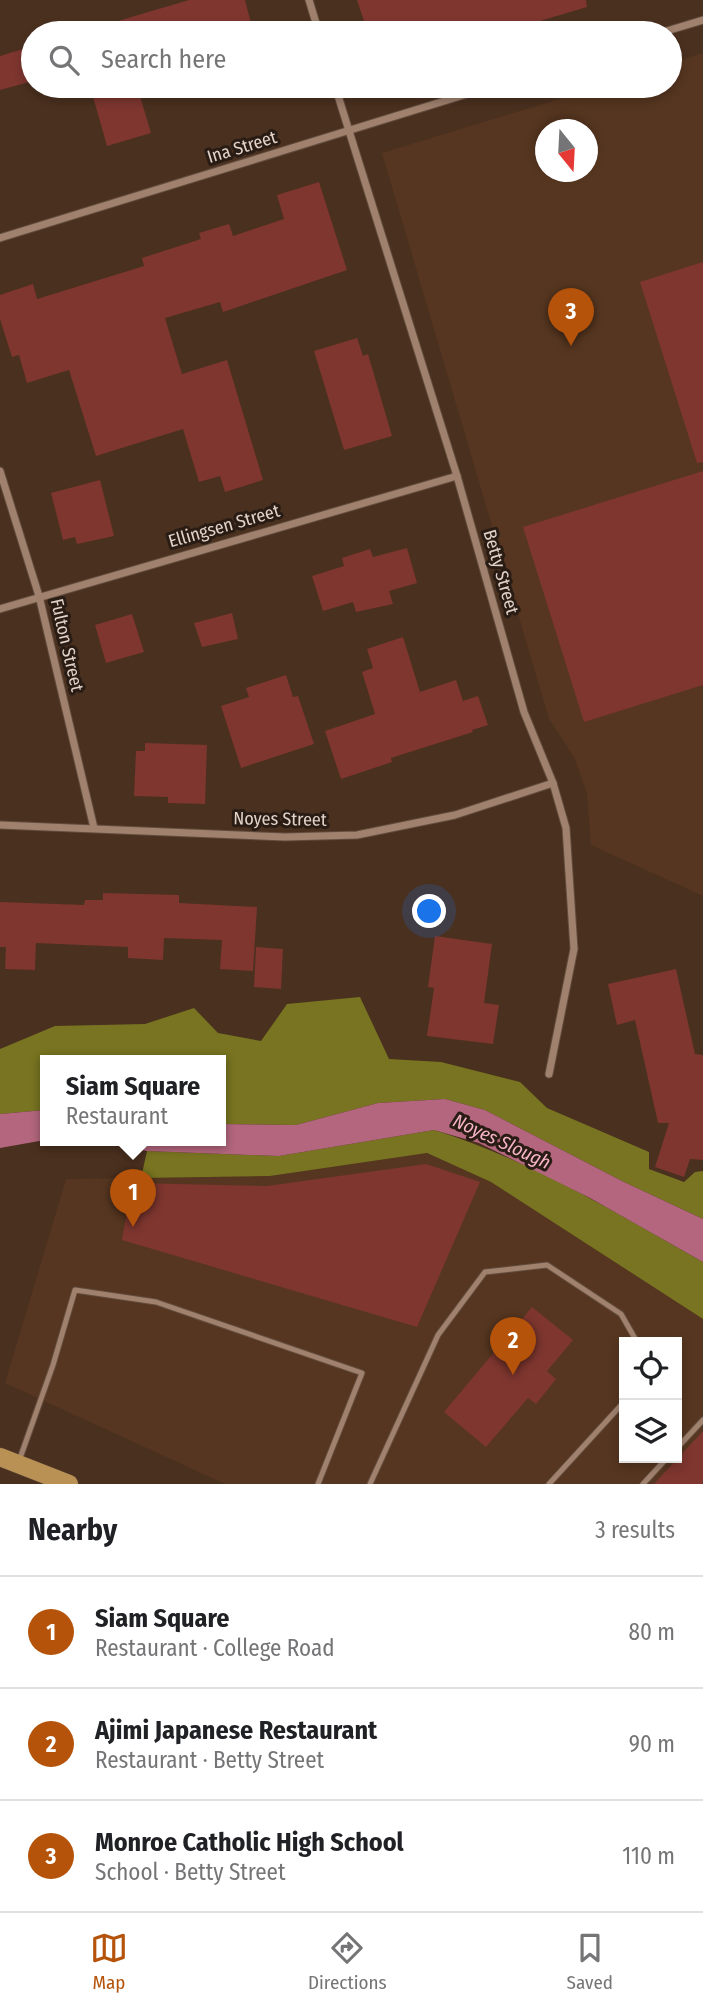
<!DOCTYPE html>
<html lang="en">
<head>
<meta charset="utf-8">
<style>
  body { margin:0; font-family:"Fira Sans Condensed",sans-serif; background:#f2f2f2; color:#202124 }
  .controls { position:absolute; right:21px; bottom:21px; display:grid; overflow:hidden; border-radius:0px; box-shadow:0 4px 10px #0003 }
  .controls button { width:63px; height:63px; display:grid; place-items:center; padding:0; border:0; border-bottom:2px solid #e0e0e0; background:#fff; color:#202124; font:35px sans-serif }
  .compass { position:absolute; left:535px; top:119px; width:63px; height:63px; border-radius:50%; background:#fff; box-shadow:0 4px 10px #0003; rotate:162deg }
  .you { position:absolute; left:430px; top:912px; width:24px; height:24px; margin:-18px; border:5px solid #fff; border-radius:50%; background:#1a73e8; box-shadow:0 0 0 10px #1a73e833 }
  .badge { display:grid; place-items:center; width:46px; height:46px; border-radius:50%; background:#b45309; color:#fff; font-size:23px; font-weight:700 }
  .pin { position:absolute; translate:-50% -58px; filter:drop-shadow(0 2px 4px #0008) }
  .pin::after { content:''; position:absolute; top:37px; width:24px; height:21px; background:inherit; clip-path:polygon(0 0,100% 0,50% 100%) }
  .popup { position:absolute; left:40px; top:1055px; width:186px; height:91px; box-sizing:border-box; display:grid; place-content:center; border-radius:0px; background:#fff; filter:drop-shadow(0 2px 5px #0005); font-size:23px; white-space:nowrap; color:#757577 }
  .popup b { font-size:26px; color:#202124 }
  .popup::after { content:''; position:absolute; left:50%; top:100%; margin-left:-14px; border:14px solid transparent; border-top-color:#fff }
  .list { margin:0; padding:0; list-style:none }
  h2 { display:flex; justify-content:space-between; align-items:center; height:91px; margin:0; padding:0 28px; font-size:30px }
  h2 small { font-size:23px; font-weight:400; color:#757577 }
  .list li { display:grid; grid-template-columns:46px 1fr auto; gap:21px; align-items:center; box-sizing:border-box; height:112px; padding:0 28px; border-top:2px solid #e0e0e0 }
  .list b { display:block; font-size:26px; white-space:nowrap }
  .list p { margin:0; font-size:23px; white-space:nowrap; color:#757577 }
  .list em { font-size:23px; font-style:normal; color:#757577 }
  .icon { flex:none; width:38px; height:38px; fill:none; stroke:currentColor; stroke-width:2; stroke-linecap:round; stroke-linejoin:round }
  .map { position:relative; flex:none; width:703px; height:1484px; overflow:hidden }
  .search { position:absolute; background:#fff; box-shadow:0 4px 10px #0003; left:21px; right:21px; top:21px; height:77px; display:flex; align-items:center; gap:18px; box-sizing:border-box; padding:0 24px; border-radius:38px; color:#757577; font-size:26px }
  .sheet { height:427px; background:#fff }
  nav { display:flex; justify-content:space-around; align-items:center; box-sizing:border-box; height:98px; border-top:2px solid #e0e0e0; background:#fff; font-size:19px; color:#757577 }
  nav a { display:grid; justify-items:center; gap:4px }
  nav .on { color:#b45309 }
  .map>svg:first-child { display:block }
</style>
</head>
<body>
<div class="map">
<svg width="703" height="1484" viewBox="0 0 703 1484">
  <rect width="100%" height="100%" fill="#4a301f"/>
  <g fill="#563620" fill-rule="evenodd">
    <path d="M703,53V896L591,845L587,793L574,757L549,719L382,153L602,86H670V64ZM546,130H588V172H546Z"/>
    <path d="M426,1153L491,1182L703,1319V1484H225L5,1383L66,1179L270,1176ZM624,1342H677V1458H624Z"/>
  </g>
  <g fill="#787421">
    <polygon points="360,997 389,1059 441,1062 520,1082 547,1108 649,1152 649,1169 684,1182 695,1172 703,1171 703,1219 624,1182 485,1110 445,1099 378,1103 296,1125 221,1124 220,1061 46,1061 45,1110 0,1114 0,1049 55,1026 145,1024 194,1008 218,1033 261,1041 287,1004"/>
    <path d="M434,1130C529,1159 616,1213 703,1262V1319L491,1182L427,1153L270,1176L141,1178L147,1151L279,1156Z"/>
  </g>
  <g fill="#b3667e">
    <polygon points="445,1099 485,1110 624,1182 703,1219 703,1262 590,1198 479,1143 434,1130 279,1156 147,1151 99,1141 220,1141 221,1124 296,1125 378,1103"/>
    <polygon points="45,1110 45,1140 0,1148 0,1114"/>
  </g>
  <g fill="#7e362f">
    <polygon points="189,0 245,0 252,27 231,33 102,33 101,26"/>
    <polygon points="357,0 586,0 587,7 500,33 368,33"/>
    <polygon points="33,46 33,81 0,90 0,56"/>
    <polygon points="90,86 137,86 151,133 107,146"/>
    <polygon points="319,182 347,270 223,312 220,302 165,318 182,374 227,360 263,480 225,492 220,476 199,482 183,429 96,456 69,370 27,383 19,355 12,357 0,319 0,295 33,284 37,299 144,266 142,258 201,239 199,233 229,224 233,236 284,219 277,195"/>
    <polygon points="703,262 703,462 697,463 640,282"/>
    <polygon points="357,338 363,356 368,354 392,436 344,450 314,351"/>
    <polygon points="703,471 703,685 584,722 523,527"/>
    <polygon points="100,480 114,536 77,544 75,537 63,540 51,493"/>
    <polygon points="407,548 417,583 389,591 393,604 356,612 353,602 323,611 312,576 344,566 342,558 370,549 373,557"/>
    <polygon points="232,613 238,639 202,647 194,623"/>
    <polygon points="132,614 144,652 106,663 95,625"/>
    <polygon points="403,637 420,692 456,680 463,701 478,696 488,725 472,730 473,732 391,758 392,762 341,779 325,731 375,714 362,672 373,668 367,649"/>
    <polygon points="286,675 293,697 298,696 314,744 241,768 221,706 249,697 246,688"/>
    <polygon points="145,743 207,745 205,804 168,803 168,797 134,796 136,751 145,751"/>
    <polygon points="103,893 179,895 179,903 257,907 253,971 220,969 222,940 164,938 163,960 128,958 128,947 36,943 35,970 5,969 6,947 0,947 0,902 84,905 85,900 103,900"/>
    <polygon points="435,936 492,944 484,1003 499,1005 493,1044 427,1036 434,988 428,987"/>
    <polygon points="256,947 283,949 281,989 254,987"/>
    <polygon points="676,969 695,1054 703,1055 703,1160 690,1159 684,1177 655,1167 669,1123 658,1123 635,1020 617,1025 608,984"/>
    <polygon points="426,1164 480,1182 417,1327 122,1240 132,1183 267,1186"/>
    <polygon points="532,1307 573,1340 547,1371 556,1379 536,1404 528,1398 486,1447 444,1412"/>
    <polygon points="703,1431 703,1484 654,1484"/>
  </g>
  <g fill="none" stroke-linecap="round" stroke-linejoin="round">
    <g stroke="#624c3d" stroke-width="7">
      <g id="lane">
        <polyline points="677,1448 703,1420"/>
        <polyline points="19,1461 53,1365 75,1290 156,1302 362,1373 318,1484"/>
        <polyline points="370,1484 438,1335 485,1272 547,1265 621,1314 637,1342"/>
        <polyline points="549,1484 624,1402"/>
        <polyline points="643,1484 667,1458"/>
      </g>
    </g>
    <g stroke="#624c3d" stroke-width="9">
      <g id="street">
        <polyline points="309,0 319,33"/>
        <polyline points="660,33 703,20"/>
        <polyline points="335,86 457,476 524,712 553,783 566,828 574,949 549,1074"/>
        <polyline points="0,238 493,86"/>
        <polyline points="0,471 39,596 94,828"/>
        <polyline points="0,609 457,476"/>
        <polyline points="0,825 285,837 357,835 455,815 553,783"/>
      </g>
    </g>
    <g stroke="#624c3d" stroke-width="19">
      <polyline id="primary" points="0,1457 69,1484"/>
    </g>
    <use href="#lane" stroke="#a0816e" stroke-width="5"/>
    <use href="#street" stroke="#a0816e" stroke-width="7"/>
    <use href="#primary" stroke="#ba9154" stroke-width="18"/>
  </g>
  <g text-anchor="middle" stroke-width="6" stroke-linejoin="round" paint-order="stroke">
    <g font-size="18" fill="#e3d2c8" stroke="#281c14">
      <text transform="translate(242 147) rotate(-17)" y="6">Ina Street</text>
      <text transform="translate(224 526) rotate(-16)" y="6">Ellingsen Street</text>
      <text transform="translate(501 572) rotate(74)" y="6">Betty Street</text>
      <text transform="translate(67 645) rotate(77)" y="6">Fulton Street</text>
      <text transform="translate(280 819) rotate(1)" y="6">Noyes Street</text>
    </g>
    <g font-size="19" font-style="italic" fill="#f6b4c6" stroke="#281c14">
      <text transform="translate(502 1141) rotate(25)" y="7">Noyes Slough</text>
    </g>
  </g>
</svg>
<div class="controls">
<button><svg class="icon" aria-label="locate" viewBox="0 0 24 24"><circle cx="12" cy="12" r="6"/><path d="M12 2v4M12 18v4M2 12h4M18 12h4"/></svg></button>
<button><svg class="icon" aria-label="layers" viewBox="0 0 24 24"><path d="M12 4l9 5-9 5-9-5zM3 14l9 5 9-5"/></svg></button>
</div>
<svg class="compass" viewBox="-18 -18 36 36"><path d="M0-13l5 13h-10z" fill="#e53935"/><path d="M0 13l5-13h-10z" fill="#757577"/></svg>
<div class="you"></div>
<div class="pin badge" style="left:133px;top:1227px">1</div>
<div class="popup"><b>Siam Square</b>Restaurant</div>
<div class="pin badge" style="left:513px;top:1375px">2</div>
<div class="pin badge" style="left:571px;top:346px">3</div>
<div class="search"><svg class="icon" aria-label="search" viewBox="0 0 24 24"><circle cx="10" cy="10" r="6"/><path d="M15 15l6 6"/></svg>Search here</div>
</div>
<section class="sheet">
<h2>Nearby<small>3 results</small></h2>
<ul class="list">
<li><span class="badge">1</span><div><b>Siam Square</b><p>Restaurant · College Road</p></div><em>80 m</em></li>
<li><span class="badge">2</span><div><b>Ajimi Japanese Restaurant</b><p>Restaurant · Betty Street</p></div><em>90 m</em></li>
<li><span class="badge">3</span><div><b>Monroe Catholic High School</b><p>School · Betty Street</p></div><em>110 m</em></li>
</ul>
</section>
<nav>
<a class="on"><svg class="icon" aria-label="map" viewBox="0 0 24 24"><path d="M3 6l6-2 6 2 6-2v14l-6 2-6-2-6 2zM9 4v14M15 6v14"/></svg>Map</a>
<a><svg class="icon" aria-label="directions" viewBox="0 0 24 24"><path d="M12 3l9 9-9 9-9-9zM9 14v-3h6M13 9l2 2-2 2"/></svg>Directions</a>
<a><svg class="icon" aria-label="saved" viewBox="0 0 24 24"><path d="M7 4h10v16l-5-4-5 4z"/></svg>Saved</a>
</nav>
</body>
</html>
